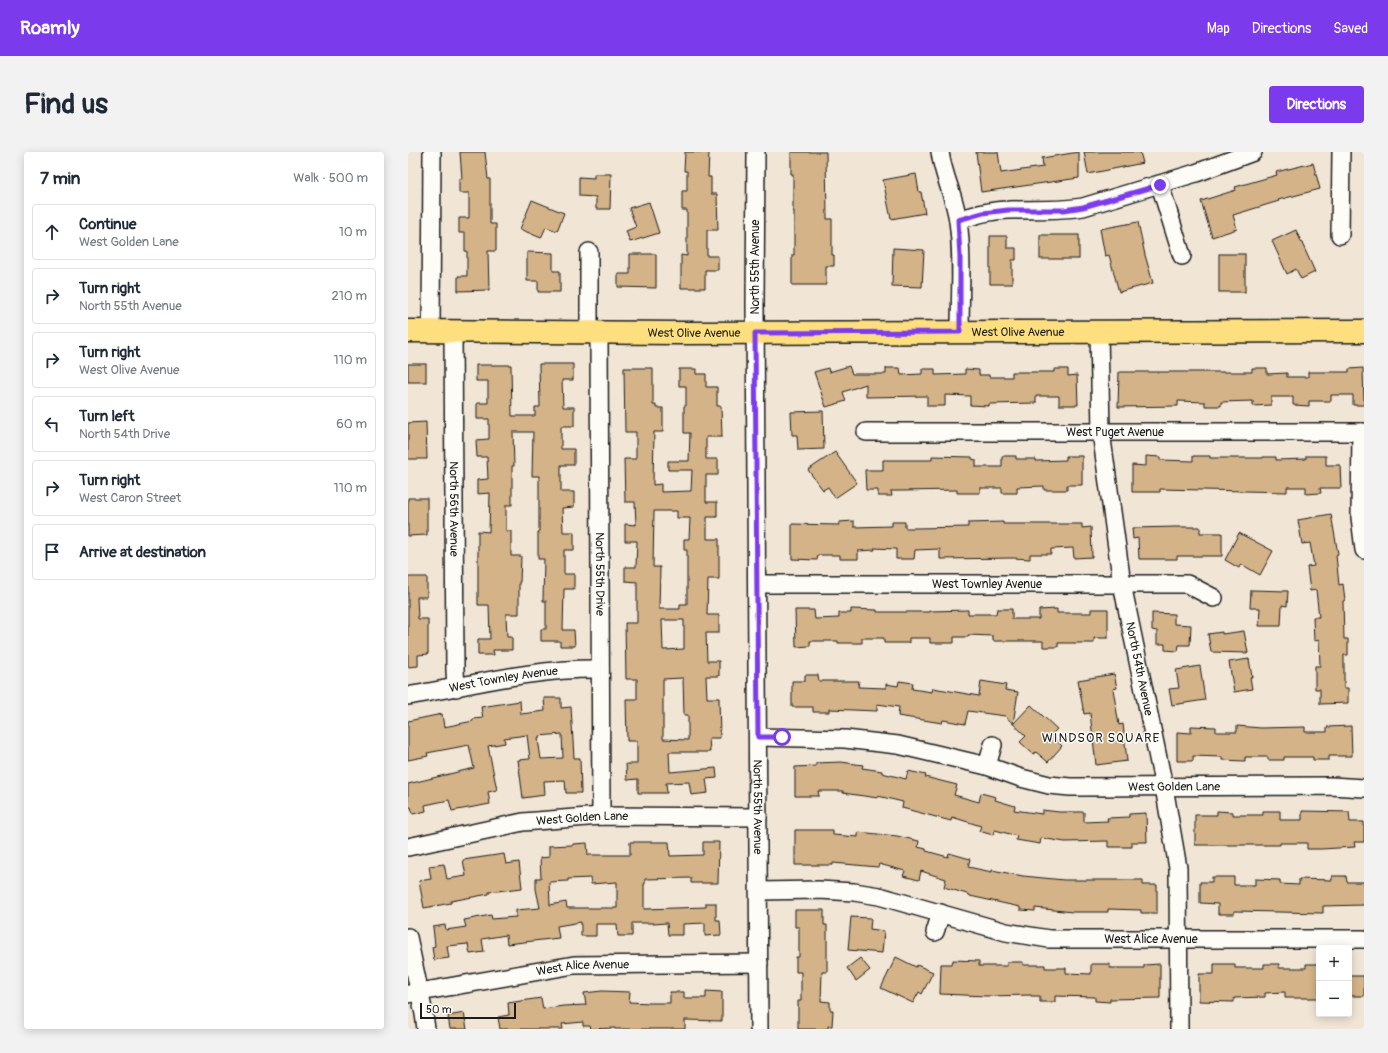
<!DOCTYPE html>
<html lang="en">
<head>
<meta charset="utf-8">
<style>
  body { margin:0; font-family:Pangolin,sans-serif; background:#f2f2f3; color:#1f2937 }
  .controls { position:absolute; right:12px; bottom:12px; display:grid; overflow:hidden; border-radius:4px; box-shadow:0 2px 10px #0003 }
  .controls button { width:36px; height:36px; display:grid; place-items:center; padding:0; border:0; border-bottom:1px solid #e0e1e3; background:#fff; color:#1f2937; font:20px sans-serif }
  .scale { position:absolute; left:12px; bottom:10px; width:96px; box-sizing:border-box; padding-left:4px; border:2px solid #1c1c1c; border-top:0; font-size:11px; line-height:14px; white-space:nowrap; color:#1c1c1c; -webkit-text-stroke:3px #fdfcf7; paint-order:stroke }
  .stop { position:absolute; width:12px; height:12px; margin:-9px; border:3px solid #7c3aed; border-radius:50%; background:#fff }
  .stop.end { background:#7c3aed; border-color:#fff; box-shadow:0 1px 4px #0008 }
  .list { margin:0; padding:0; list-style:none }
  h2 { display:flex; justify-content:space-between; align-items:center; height:52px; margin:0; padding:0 16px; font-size:17px }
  h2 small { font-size:13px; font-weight:400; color:#747a83 }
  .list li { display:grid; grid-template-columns:26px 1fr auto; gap:12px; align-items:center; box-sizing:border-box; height:56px; margin:0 8px 8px; padding:0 8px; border:1px solid #e0e1e3; border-radius:4px }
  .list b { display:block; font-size:15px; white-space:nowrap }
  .list p { margin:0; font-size:13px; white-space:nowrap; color:#747a83 }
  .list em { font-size:13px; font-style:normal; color:#747a83 }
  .icon { flex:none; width:22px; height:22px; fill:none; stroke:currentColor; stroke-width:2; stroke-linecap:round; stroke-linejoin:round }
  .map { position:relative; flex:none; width:956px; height:877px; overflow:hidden; border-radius:4px }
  header { display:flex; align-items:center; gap:24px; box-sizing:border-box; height:56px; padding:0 20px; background:#7c3aed; color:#fff }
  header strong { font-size:19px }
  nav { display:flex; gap:22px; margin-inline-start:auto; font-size:14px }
  .intro { display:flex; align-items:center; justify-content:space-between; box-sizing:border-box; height:96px; padding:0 24px }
  h1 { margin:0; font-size:28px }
  .button { padding:10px 18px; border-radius:4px; background:#7c3aed; color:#fff; font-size:14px; font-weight:700 }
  main { display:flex; gap:24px; padding:0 24px }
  aside { flex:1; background:#fff; border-radius:4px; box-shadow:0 2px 10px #0003 }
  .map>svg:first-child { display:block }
</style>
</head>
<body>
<header>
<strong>Roamly</strong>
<nav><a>Map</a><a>Directions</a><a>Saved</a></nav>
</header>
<div class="intro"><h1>Find us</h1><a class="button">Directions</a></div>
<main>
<aside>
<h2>7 min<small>Walk · 500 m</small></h2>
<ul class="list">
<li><svg class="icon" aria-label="ahead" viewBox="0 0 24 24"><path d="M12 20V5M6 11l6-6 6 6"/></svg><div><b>Continue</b><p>West Golden Lane</p></div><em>10 m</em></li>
<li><svg class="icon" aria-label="right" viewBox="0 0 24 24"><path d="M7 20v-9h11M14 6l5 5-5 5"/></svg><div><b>Turn right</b><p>North 55th Avenue</p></div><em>210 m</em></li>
<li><svg class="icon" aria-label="right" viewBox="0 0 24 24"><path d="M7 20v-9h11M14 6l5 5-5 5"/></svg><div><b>Turn right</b><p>West Olive Avenue</p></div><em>110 m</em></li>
<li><svg class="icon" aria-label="left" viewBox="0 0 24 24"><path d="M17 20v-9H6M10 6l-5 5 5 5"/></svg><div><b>Turn left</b><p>North 54th Drive</p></div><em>60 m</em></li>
<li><svg class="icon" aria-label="right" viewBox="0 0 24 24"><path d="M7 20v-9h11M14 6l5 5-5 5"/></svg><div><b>Turn right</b><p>West Caron Street</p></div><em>110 m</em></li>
<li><svg class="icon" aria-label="arrive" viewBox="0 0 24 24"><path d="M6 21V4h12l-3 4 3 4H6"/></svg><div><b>Arrive at destination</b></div></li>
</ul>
</aside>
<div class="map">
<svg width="956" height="877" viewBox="0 0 956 877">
  <rect width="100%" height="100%" fill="#f1e6d6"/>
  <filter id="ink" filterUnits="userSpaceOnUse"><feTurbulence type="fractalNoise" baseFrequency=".025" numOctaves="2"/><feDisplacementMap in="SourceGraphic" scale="8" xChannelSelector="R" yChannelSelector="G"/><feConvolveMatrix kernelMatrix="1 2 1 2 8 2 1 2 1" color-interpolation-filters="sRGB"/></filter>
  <g filter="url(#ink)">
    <g fill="#d5b388" stroke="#1c1c1c" fill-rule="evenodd">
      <polygon points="52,0 77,0 80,27 82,27 82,72 88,72 88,99 80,99 81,138 50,139 50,124 59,124 59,99 57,99 57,81 51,81 51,66 61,66 61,41 51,41 51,27 54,27"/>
      <polygon points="277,0 301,0 300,25 303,25 303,42 309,42 310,78 299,78 299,104 310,104 310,118 297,118 297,136 273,136 273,103 279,104 279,58 274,58 274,39 279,39 279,19 276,19"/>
      <polygon points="383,0 418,0 419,67 424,67 424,103 426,103 426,114 418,114 418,133 384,133 384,103 386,103 386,59 385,59 385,22 383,22"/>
      <polygon points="568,0 590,0 593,21 635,15 634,6 671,0 671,26 573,40"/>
      <polygon points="676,0 732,0 735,11 680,22"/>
      <polygon points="905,11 912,37 870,48 871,49 825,63 829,77 804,85 793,49 828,38 827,35 869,23 868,20"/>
      <polygon points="186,22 203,22 202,57 188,57 188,45 171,44 171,25 186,26"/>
      <polygon points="508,22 511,40 513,40 517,61 483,67 475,28"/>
      <polygon points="124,48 156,61 149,79 138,75 133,86 112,77"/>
      <polygon points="241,50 251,81 222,90 218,79 228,75 221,56"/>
      <polygon points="730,70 737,103 745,131 711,140 701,103 697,104 692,77"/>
      <polygon points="888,78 907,120 893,127 888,117 879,122 864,89"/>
      <rect x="632" y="83" width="39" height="24"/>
      <polygon points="582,84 599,84 599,96 608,96 608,108 604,108 604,132 582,132"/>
      <polygon points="485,96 516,98 514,135 484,134"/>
      <polygon points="119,100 145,101 145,119 152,119 152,140 130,140 130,129 119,129"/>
      <polygon points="222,102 248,102 248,136 210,135 210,122 222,122"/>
      <rect x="811" y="102" width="26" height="38"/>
      <rect x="0" y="212" width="18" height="18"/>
      <polygon points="131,212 165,212 165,228 154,228 155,255 166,255 166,274 153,274 153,297 166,297 166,313 153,313 153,340 166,340 166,355 154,356 155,380 166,380 166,398 156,398 156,422 166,422 166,437 156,437 155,478 166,478 167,494 152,494 152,489 133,489 133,477 138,477 138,449 135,449 136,407 130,407 130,380 131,380 131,324 124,324 125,280 105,280 106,314 104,314 104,353 98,353 98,379 103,379 103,404 113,404 112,430 111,430 111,462 98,462 99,485 104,485 104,498 85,498 86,503 70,503 70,487 82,487 81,453 70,453 70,379 81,380 82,341 69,342 69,328 80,327 79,305 69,305 68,288 81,287 81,267 69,267 69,251 80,251 80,229 68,229 68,213 103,213 104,264 127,264 127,255 132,255"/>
      <polygon points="441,214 444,222 478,222 478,216 492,216 493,223 514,222 514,217 527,217 527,223 557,222 557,217 571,218 571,223 581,223 581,225 604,225 604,220 646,220 646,217 660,217 660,224 669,223 670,253 651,253 651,244 628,244 628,251 581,252 581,254 562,253 562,244 537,243 537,254 519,254 519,244 458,245 458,232 435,240 438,249 418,255 406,220 420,216 421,220"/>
      <path d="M216,216H245V253H248V256H255V280H246L245,333L253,332V340L283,339L284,318H260V309H281L282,281H276V254H278V234H271V217H288V222H298V235H309V254H313L314,285H298V307H310V323H298V350H309V365H299V387H311V427H300L299,463H311V481H298L299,509H311V524H298L299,546H311L312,586H301L302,600H261L262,620L308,616L309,626L298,627L300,641L283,643L281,630L258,631L259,641H230V627L219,628L218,612H229V589H219L218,547H229V527H218L217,471H229V430L217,429V415H228L229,389H217V372L228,373L227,350H217L216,307H228V280H217ZM246,359H269V366H282L281,387H276V398H279V452H272V457H251L252,415H245ZM254,468H276V497L255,498ZM275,526L276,563H280V588L255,587V527Z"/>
      <polygon points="844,216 859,216 859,222 879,221 879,225 900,225 900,220 941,220 941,217 955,216 956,253 945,253 945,243 923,243 923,249 901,249 901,254 885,253 885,245 863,245 863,253 845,254 845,249 813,250 813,254 797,254 797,250 770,249 770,254 710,255 711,220 844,220"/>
      <polygon points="415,259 416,297 390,298 389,283 384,283 383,260"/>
      <polygon points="18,270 19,307 0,307 0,271"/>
      <polygon points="427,300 449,331 427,346 420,335 415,338 400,318"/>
      <polygon points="524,304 564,305 564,307 568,308 568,315 594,315 594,304 608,304 608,307 628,307 628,309 658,308 658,304 674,304 674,333 659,333 659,338 636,338 636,334 609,335 609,341 594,341 594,336 572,336 572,341 549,341 549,338 494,339 483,339 484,344 470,344 470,338 458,338 457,318 475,318 475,308 524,308"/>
      <polygon points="738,304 752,305 752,308 785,309 785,304 802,304 802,306 855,306 855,305 868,305 868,308 898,307 898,304 918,304 918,313 932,313 933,336 912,336 913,341 898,342 898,335 879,335 879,340 752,337 752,340 724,340 724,313 738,314"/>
      <polygon points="0,346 19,346 19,383 0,384"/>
      <polygon points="923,362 930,402 928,403 931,433 935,432 937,448 935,449 936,487 940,487 940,503 936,503 936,536 940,536 940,551 912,552 912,537 907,537 907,514 912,514 911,488 906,489 905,465 911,465 908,438 902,439 899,415 906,414 902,391 894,392 890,368"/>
      <polygon points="446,369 446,375 484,374 484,370 497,370 497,376 507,376 560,375 560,371 595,370 595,372 674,372 674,376 683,375 684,405 666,406 665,396 643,397 643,402 622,402 622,407 605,406 532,407 532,397 507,398 506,407 488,407 488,397 466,396 467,398 450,399 450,407 432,407 432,403 410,403 409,408 384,407 384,372 431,373 431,370"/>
      <polygon points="768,375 792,375 792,381 814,381 814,404 769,404 769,407 731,407 730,386 725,387 724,376"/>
      <polygon points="831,381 865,399 852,423 833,412 831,416 817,408"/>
      <polygon points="0,425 19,425 19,445 9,445 10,467 20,467 20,502 10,503 10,514 0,515"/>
      <polygon points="843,438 880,439 879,454 874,453 873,474 851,474 852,456 842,456"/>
      <polygon points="443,457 469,458 469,460 522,460 522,459 560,458 560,462 588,462 589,457 604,457 604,467 631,467 631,458 649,457 649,461 683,461 683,457 700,457 700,486 686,486 686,491 650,491 650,495 635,495 635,489 585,489 585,484 560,483 560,485 546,485 546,491 522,491 522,486 501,486 501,491 476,491 476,486 454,486 454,491 430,491 430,489 402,489 402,494 388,495 387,458 406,458 407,467 431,466 431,461 443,461"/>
      <polygon points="744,461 766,462 766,472 783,473 782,493 771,493 770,499 757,498 757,492 749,492 749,479 744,478"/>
      <polygon points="836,479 840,501 803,500 800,482 814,480 814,482"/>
      <polygon points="841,507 844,525 842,525 844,537 826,540 821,510"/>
      <polygon points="792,514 797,548 764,553 761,537 771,536 768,518"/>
      <polygon points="706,522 709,536 705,537 711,573 715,572 719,609 688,613 682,561 676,562 670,528"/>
      <polygon points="397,523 410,523 411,529 451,529 450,535 478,536 478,532 490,534 491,529 505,531 504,537 524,540 525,536 571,544 573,529 598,533 597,538 610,540 605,572 623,553 649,577 643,583 654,594 640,610 628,600 625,602 612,590 618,584 597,564 560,559 557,572 535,568 534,571 490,564 491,555 469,552 469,559 421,557 421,560 405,560 405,555 384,555 384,529 397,529"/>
      <path d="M136,546H153V556L163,555L166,606H172L173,641H158L157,628L136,629L137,643L115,646L110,608L122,607L119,583L96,586L97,591L80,594L89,638L80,640L82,652L44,659L41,648L17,653L18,659L5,662L3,655H0V632L66,616L61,593L19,601L20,604L0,608V569L34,562L36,575L65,569V567L75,566L73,555L112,549L113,562L137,559ZM154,582L155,606L133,607L130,587H131V584Z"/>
      <polygon points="783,574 808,575 808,580 829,580 829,574 853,576 897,575 897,580 919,580 919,575 943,574 944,604 921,604 921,608 905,608 905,605 876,605 876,608 860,608 860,605 837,605 837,609 814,608 814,605 785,604 785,609 769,609 769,580 783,581"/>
      <polygon points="433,610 455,613 454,616 474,619 474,621 498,627 500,619 518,623 517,625 549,633 546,643 571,650 573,641 588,645 587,648 607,654 606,658 634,662 634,658 651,660 676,660 676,670 700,669 699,666 721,665 721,662 738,661 739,690 724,690 724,695 700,695 700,689 657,690 633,686 632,692 608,688 609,684 587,678 585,683 571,679 573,674 544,665 543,669 494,656 495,650 470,644 470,646 435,641 435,639 410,639 411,644 387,644 387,615 408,614 408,611"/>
      <polygon points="809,659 825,660 825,663 855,663 855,659 872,659 872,668 894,668 894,659 941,660 942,670 956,670 956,690 946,690 947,695 913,697 899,697 899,691 872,691 872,693 787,693 787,663 809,663"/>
      <polygon points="387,678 425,678 425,683 450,685 450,680 489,684 511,689 510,695 518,697 518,699 540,705 541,701 562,707 560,715 584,720 584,718 615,724 656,728 735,728 735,733 749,733 749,761 733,761 733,758 700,757 700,760 665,760 627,756 627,759 612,758 612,755 562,744 562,743 536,735 538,727 513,719 511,728 495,724 497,719 471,712 470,715 425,711 425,713 387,713"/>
      <path d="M222,690H261L262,704L295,703V690H311L310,731H283V726L237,727V732H236V757L298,755V751H308V768H312L313,783L297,784V771L275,772V783H260L259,771L245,772V771H224V784H210L209,772H188V784H173V770L149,774L151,786L99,792L98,783L74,787L76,800L62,802L60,792L39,794L41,806L26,808L24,795L27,794L25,775L37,773L38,778L58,775L56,768L83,763L84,767L108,765V758L132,756L128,737V726H133L132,706L141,705V694L165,693V692L179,691L180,703H222ZM182,726L183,732L209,730V756H159L158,750L142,753L141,730L160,729V727Z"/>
      <polygon points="96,702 98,712 111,710 114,736 81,740 81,742 43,749 43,751 16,756 11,729 23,727 21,714 36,712 39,727 58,724 55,708"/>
      <polygon points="924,724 938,724 939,730 956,730 956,753 915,754 915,761 826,759 826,762 810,762 810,752 792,751 792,730 804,730 804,725 826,725 826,733 847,733 847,727 872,728 872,732 891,733 891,727 924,728"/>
      <polygon points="387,758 416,758 416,773 419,773 419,820 414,820 413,849 422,850 422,858 425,858 424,874 420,874 420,877 390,877 390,849 393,849 393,820 388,820 388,805 391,805 391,775 387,775"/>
      <polygon points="443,765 463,766 462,777 476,779 474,801 440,798"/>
      <polygon points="488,805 508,815 509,813 525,820 514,842 511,840 505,851 473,836"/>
      <polygon points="452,806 462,818 448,829 439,816"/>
      <polygon points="545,808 571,809 571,814 599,814 599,810 615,810 615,813 637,813 637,816 658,816 658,821 683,822 683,812 702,812 702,816 736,816 736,813 752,812 752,846 702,847 702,850 687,849 687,845 647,844 647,850 632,850 632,844 623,844 623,843 579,844 532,842 533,812 544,812"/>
      <polygon points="806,812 827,812 827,816 856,816 856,812 871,812 871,816 898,816 898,812 911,812 911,846 877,846 877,840 857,841 857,845 826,846 826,850 791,849 791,822 806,822"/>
      <rect x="941" y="824" width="15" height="20"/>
      <polygon points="194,839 222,840 221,850 243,851 262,851 262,840 276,840 276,846 298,846 298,839 314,840 314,869 277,868 277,877 207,877 207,876 183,877 182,874 175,874 175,870 154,872 155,877 92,877 90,865 101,863 100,851 133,846 135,857 155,854 178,853 176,841"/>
      <polygon points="56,861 59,877 42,877 40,864"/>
    </g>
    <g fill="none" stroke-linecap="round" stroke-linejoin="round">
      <g stroke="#1c1c1c" stroke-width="20">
        <g id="minor">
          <path id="s1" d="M348,0L347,152L351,877"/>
          <path d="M532,0C535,24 547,45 550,69C555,105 552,143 552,180"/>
          <polyline points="752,33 774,104"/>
          <path d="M550,68C567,63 583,58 601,58C626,57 651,59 675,55L788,21L845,0"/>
          <polyline points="932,83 933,0"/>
          <polyline points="181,100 181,180"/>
          <polyline points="23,179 24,0"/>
          <path id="s2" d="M45,179L47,518L48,536"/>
          <path id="s3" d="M191,180L193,664"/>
          <path id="s4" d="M691,180L693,280L714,432L756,635L770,716L771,877"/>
          <path id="s5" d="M458,280H956"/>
          <polyline points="953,280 952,365 956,398"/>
          <path id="s6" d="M349,432H779L806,446"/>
          <path id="s7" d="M0,544C63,533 128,516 192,517"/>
          <path id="s8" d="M350,585L437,587L490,593L579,614L613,626L641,633L662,635L923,634L956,636"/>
          <polyline points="579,614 585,593"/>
          <path id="s9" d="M0,695L115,670L193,664L350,665"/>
          <path id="s10" d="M351,739L411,738L446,740L471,744L598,780L641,787H956"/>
          <polyline points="527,780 533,761"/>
          <polyline points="0,785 16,862 18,877"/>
          <path id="s11" d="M0,842L166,813L351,811"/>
        </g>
      </g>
      <g stroke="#1c1c1c" stroke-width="25">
        <g id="major">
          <path id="s12" d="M0,179L272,181L956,179"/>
        </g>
      </g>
      <use href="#minor" stroke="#fdfcf7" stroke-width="17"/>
      <use href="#major" stroke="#fedf80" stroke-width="22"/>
    </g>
  </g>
  <g fill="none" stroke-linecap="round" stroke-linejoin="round" filter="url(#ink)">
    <polyline stroke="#7c3aed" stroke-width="5" points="374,585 350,585 347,181 552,180 552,105 550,68 575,61 600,58 656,58 675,55 752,33"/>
  </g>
  <g text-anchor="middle" stroke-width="3" stroke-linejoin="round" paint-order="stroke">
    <g font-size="12" fill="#1c1c1c" stroke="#fdfcf7">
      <text transform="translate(347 115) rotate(-90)" y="4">North 55th Avenue</text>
      <text dy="4" stroke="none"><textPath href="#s12" startOffset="610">West Olive Avenue</textPath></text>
      <text dy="4" stroke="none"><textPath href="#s12" startOffset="286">West Olive Avenue</textPath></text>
      <text dy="4" stroke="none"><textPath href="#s5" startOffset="249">West Puget Avenue</textPath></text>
      <text dy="4" stroke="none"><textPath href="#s2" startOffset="178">North 56th Avenue</textPath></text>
      <text dy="4" stroke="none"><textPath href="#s3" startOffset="242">North 55th Drive</textPath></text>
      <text dy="4" stroke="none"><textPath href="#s6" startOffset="230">West Townley Avenue</textPath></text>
      <text dy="4" stroke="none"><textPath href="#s4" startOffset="340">North 54th Avenue</textPath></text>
      <text dy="4" stroke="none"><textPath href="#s7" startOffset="97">West Townley Avenue</textPath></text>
      <text dy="4" stroke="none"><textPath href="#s8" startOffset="422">West Golden Lane</textPath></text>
      <text dy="4" stroke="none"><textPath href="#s1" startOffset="655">North 55th Avenue</textPath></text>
      <text dy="4" stroke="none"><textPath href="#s9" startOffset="177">West Golden Lane</textPath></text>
      <text dy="4" stroke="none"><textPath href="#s10" startOffset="398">West Alice Avenue</textPath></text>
      <text dy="4" stroke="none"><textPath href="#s11" startOffset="177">West Alice Avenue</textPath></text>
    </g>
    <g font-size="13" letter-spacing="1" fill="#1c1c1c" stroke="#fdfcf7">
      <text x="693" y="590">WINDSOR SQUARE</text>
    </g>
  </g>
</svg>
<div class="controls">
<button>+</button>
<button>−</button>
</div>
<div class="scale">50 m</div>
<div class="stop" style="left:374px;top:585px"></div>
<div class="stop end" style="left:752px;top:33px"></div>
</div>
</main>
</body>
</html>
